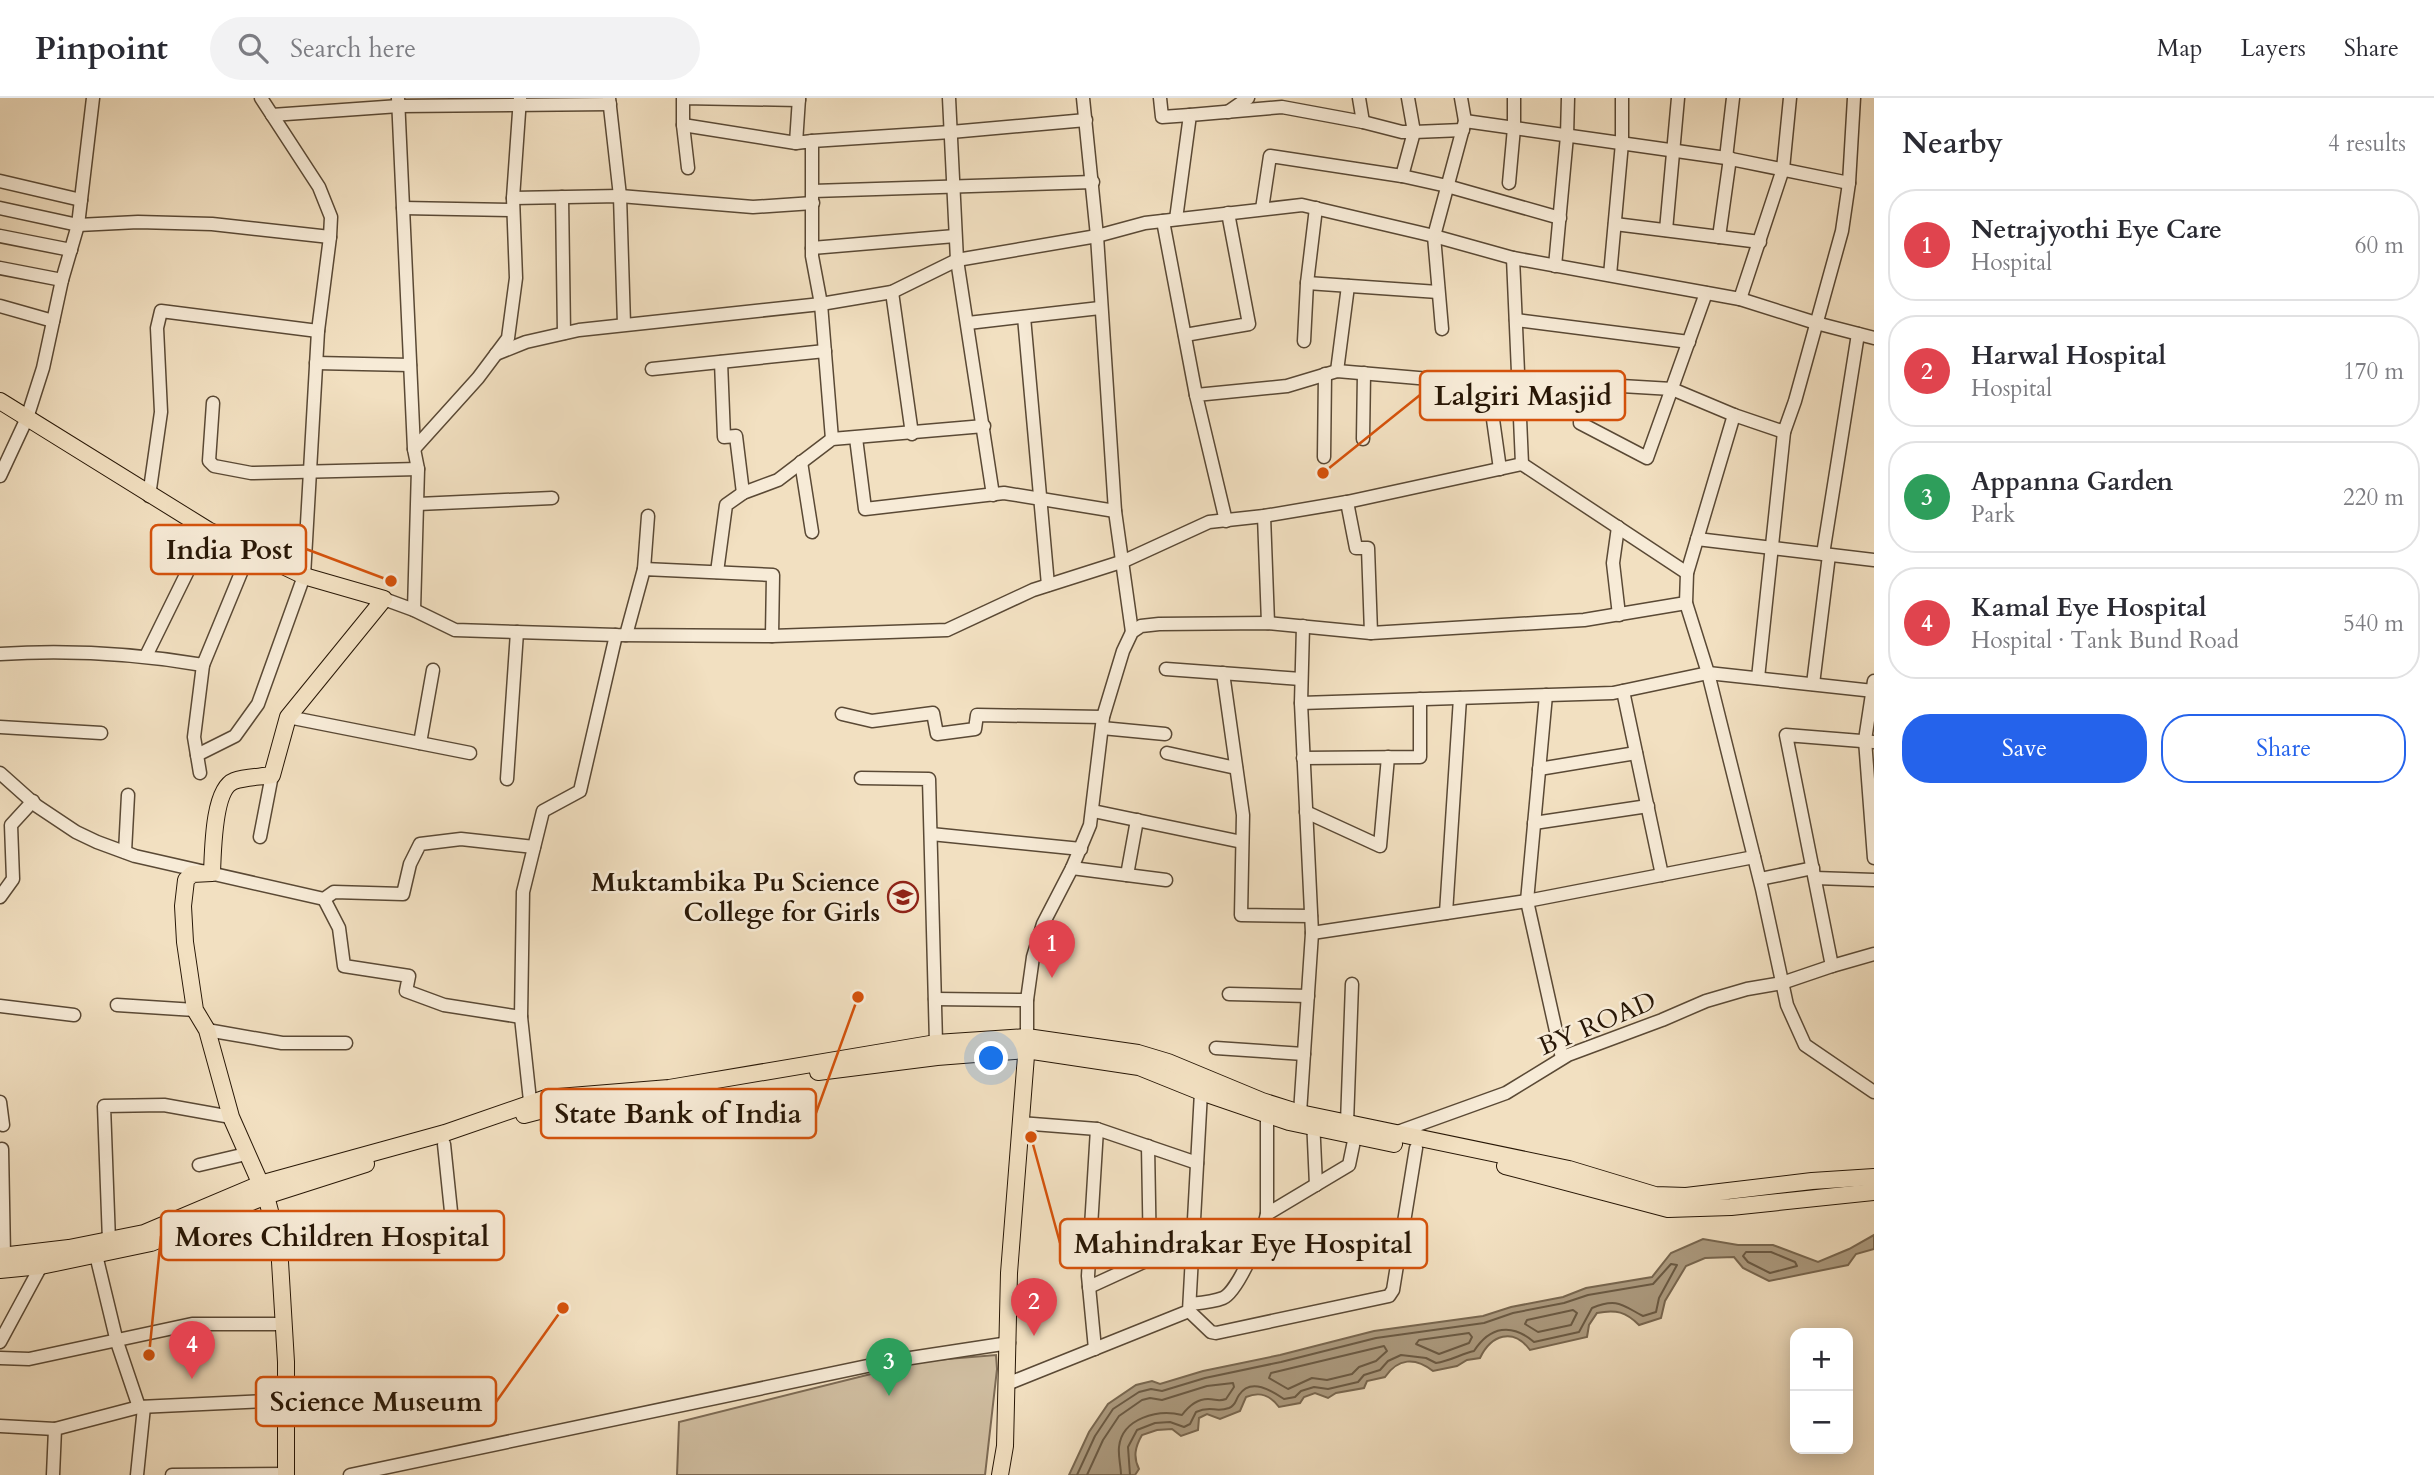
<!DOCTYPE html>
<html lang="en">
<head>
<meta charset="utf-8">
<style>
  body { margin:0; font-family:Cardo,serif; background:#f2f2f3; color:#2b2b33 }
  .controls { position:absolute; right:21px; bottom:21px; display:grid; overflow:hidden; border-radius:14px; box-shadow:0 4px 18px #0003 }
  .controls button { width:63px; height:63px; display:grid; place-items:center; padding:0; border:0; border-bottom:2px solid #e1e1e2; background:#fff; color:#2b2b33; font:35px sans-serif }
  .you { position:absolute; left:992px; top:961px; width:24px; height:24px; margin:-18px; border:5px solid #fff; border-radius:50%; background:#1a73e8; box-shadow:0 0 0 10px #1a73e833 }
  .badge { display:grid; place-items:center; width:46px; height:46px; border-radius:50%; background:#2563eb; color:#fff; font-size:23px; font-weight:700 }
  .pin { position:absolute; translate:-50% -58px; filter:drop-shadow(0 2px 4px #0008) }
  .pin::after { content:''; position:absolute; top:37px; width:24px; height:21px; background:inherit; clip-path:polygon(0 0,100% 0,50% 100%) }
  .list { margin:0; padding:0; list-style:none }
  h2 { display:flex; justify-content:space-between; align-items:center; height:91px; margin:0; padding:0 28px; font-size:30px }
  h2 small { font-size:23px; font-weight:400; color:#7c7c81 }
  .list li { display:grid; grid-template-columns:46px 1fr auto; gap:21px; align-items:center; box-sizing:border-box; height:112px; margin:0 14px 14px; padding:0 14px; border:2px solid #e1e1e2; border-radius:28px }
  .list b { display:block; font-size:26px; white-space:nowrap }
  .list p { margin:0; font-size:23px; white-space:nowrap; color:#7c7c81 }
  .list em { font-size:23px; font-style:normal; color:#7c7c81 }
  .actions { display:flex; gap:14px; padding:21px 28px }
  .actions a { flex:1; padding:16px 0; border:2px solid #2563eb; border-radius:28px; text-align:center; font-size:24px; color:#2563eb }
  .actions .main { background:#2563eb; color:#fff }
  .icon { flex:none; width:38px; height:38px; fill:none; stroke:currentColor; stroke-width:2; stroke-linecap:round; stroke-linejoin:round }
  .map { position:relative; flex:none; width:1874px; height:1377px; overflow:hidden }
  header { display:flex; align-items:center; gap:42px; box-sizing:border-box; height:98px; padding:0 35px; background:#fff; border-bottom:2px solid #e1e1e2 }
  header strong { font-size:33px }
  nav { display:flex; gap:38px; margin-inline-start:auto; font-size:24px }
  .search { width:490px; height:63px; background:#f2f2f3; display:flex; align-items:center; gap:18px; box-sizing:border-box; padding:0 24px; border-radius:38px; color:#7c7c81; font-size:26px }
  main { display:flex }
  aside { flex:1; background:#fff }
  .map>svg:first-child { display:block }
</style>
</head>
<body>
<header>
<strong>Pinpoint</strong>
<div class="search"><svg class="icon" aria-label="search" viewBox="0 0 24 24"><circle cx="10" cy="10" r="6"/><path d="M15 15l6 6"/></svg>Search here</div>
<nav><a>Map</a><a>Layers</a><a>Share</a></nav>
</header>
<main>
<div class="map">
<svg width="1874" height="1377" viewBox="0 0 1874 1377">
  <rect width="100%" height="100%" fill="#f2e0c1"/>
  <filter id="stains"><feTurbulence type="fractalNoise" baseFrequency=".00286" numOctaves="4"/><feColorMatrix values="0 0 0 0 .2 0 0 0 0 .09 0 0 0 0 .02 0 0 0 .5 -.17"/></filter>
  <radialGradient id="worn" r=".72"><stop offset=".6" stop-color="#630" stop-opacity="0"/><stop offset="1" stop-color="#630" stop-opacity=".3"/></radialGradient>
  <polygon fill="#d0bea1" stroke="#7c6a54" stroke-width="2" points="996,1257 997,1271 985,1377 677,1377 679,1324 923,1263"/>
  <path fill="#ad9c81" stroke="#786750" stroke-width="2" d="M1874,1137V1151L1856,1156L1848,1167L1769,1183L1743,1170L1734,1159L1705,1160L1686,1168L1665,1203L1661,1220L1639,1227C1626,1214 1616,1211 1597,1215L1589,1227L1587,1239L1530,1252C1513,1229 1491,1237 1480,1260L1467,1262L1457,1268L1433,1273C1415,1259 1398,1260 1385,1279L1367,1283L1364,1290L1336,1295L1328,1300L1315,1295L1304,1299L1300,1305L1279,1309C1270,1297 1260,1293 1246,1299L1240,1313L1220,1321L1207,1316L1199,1320L1198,1332L1181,1338L1172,1331L1157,1332L1142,1337C1135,1349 1133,1359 1139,1371L1135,1377H1069L1089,1334L1108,1306L1136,1287L1152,1283L1160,1286L1203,1273L1280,1257L1374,1233L1483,1218L1511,1209L1563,1199L1586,1190L1652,1179L1671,1155L1703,1141L1738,1147H1773L1818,1164L1849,1151Z"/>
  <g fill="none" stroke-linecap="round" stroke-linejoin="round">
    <g stroke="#6a5a44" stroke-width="2">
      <polygon points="1746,1154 1771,1154 1795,1164 1797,1168 1770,1175 1748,1164 1743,1158"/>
      <polygon points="1573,1212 1577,1215 1571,1227 1538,1234 1525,1226 1527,1222"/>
      <polygon points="1469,1235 1472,1239 1469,1245 1439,1256 1416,1246 1419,1242"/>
      <polygon points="1384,1248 1387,1253 1376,1263 1359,1269 1352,1276 1327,1282 1312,1280 1288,1291 1269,1280 1271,1275"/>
      <path d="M1077,1377L1095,1338L1113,1311L1139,1294L1151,1291L1162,1293L1205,1280L1281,1264L1376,1240L1484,1225L1513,1215L1564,1205L1588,1197L1653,1186L1671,1166L1677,1167L1659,1200L1656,1214L1643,1218C1623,1208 1618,1199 1592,1210L1579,1234L1534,1244C1512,1225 1490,1228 1474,1253C1461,1256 1450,1263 1436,1265L1426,1260L1401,1257L1388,1263L1380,1272L1364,1277L1358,1284L1328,1291L1314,1289L1301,1293L1295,1299L1284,1301C1272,1293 1251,1279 1239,1297C1235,1303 1236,1307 1229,1310C1215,1315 1211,1307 1196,1314L1190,1326L1184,1329L1170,1324L1155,1325L1137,1332L1128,1349L1130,1377"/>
      <path d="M1087,1377L1103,1342L1119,1318L1142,1302L1150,1300L1162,1302L1207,1288L1233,1285L1234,1289L1226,1301C1218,1304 1216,1301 1208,1301C1196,1301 1188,1309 1182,1317C1158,1311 1122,1320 1119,1349C1118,1359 1121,1368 1121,1377"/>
    </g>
    <g stroke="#5a4935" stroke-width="15">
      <g id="minor">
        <polyline points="398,0 414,351 418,371 414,512"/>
        <polyline points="609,0 620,98 624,226"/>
        <polyline points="799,0 796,45 812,43 812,158 821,206 832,341"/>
        <polyline points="949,0 957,162 993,397"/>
        <polyline points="1083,0 1097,138 1115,413 1132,534"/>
        <polyline points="1160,0 1162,19 1190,17"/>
        <polyline points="1359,0 1363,24"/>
        <polyline points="1408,0 1414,34 1463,32"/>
        <polyline points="1228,14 1248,0"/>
        <polyline points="272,17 399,8 610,6"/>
        <polyline points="1465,23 1726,60 1849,85"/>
        <polyline points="683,27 796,45"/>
        <polyline points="812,43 951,34 1086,22"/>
        <polyline points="1726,60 1733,0"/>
        <polyline points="688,70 683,27 683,0 799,2"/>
        <polyline points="1402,78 1447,88 1560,120"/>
        <polyline points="0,83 81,102"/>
        <polyline points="1509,85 1514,30 1514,0"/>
        <polyline points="813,93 1093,84"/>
        <polyline points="562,99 564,235"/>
        <polyline points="513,100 620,98 753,109 813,105"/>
        <polyline points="0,110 78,127 138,124 212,126 330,139"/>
        <polyline points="403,110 513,112"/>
        <polyline points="1176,121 1190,17 1282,9 1363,24 1402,34 1414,34 1402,78 1270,58 1262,111"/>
        <polyline points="1163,123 1196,297"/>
        <polyline points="1615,126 1760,144"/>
        <polyline points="1666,132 1678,0"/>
        <polyline points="0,138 71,152"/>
        <polyline points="1719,139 1730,60"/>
        <polyline points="812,150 955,138"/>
        <polyline points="1513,160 1522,366"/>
        <polyline points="1555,168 1567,38 1568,0"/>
        <polyline points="0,170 62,182"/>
        <polyline points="1610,177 1622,45 1622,0"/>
        <polyline points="1307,185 1438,194"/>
        <polyline points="892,194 912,336"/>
        <polyline points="1740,201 1816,225 1874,240"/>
        <polyline points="0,208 53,223"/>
        <polyline points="1024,219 1048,487"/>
        <polyline points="1516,222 1689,244"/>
        <polyline points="968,225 1100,210"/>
        <polyline points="1442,231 1434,138 1465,23 1461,0"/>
        <polyline points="1185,237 1249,226 1228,115"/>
        <polyline points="1304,243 1307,185 1316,110"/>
        <polyline points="496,256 526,244 579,232 821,206 892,194 957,162 1097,138 1145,125 1302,107 1434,138 1513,160 1740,201 1783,71 1790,0"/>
        <polyline points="721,264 724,339 736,338 743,395"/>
        <polyline points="316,265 410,267"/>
        <polyline points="652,271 825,253"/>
        <polyline points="1337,273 1348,188"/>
        <polyline points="1519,282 1672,291 1734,317 1784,334 1795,303 1842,133 1849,85 1854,0"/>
        <polyline points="1581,287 1580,325 1647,360 1706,195"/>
        <polyline points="213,305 209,363 214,368 251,375 418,371"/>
        <polyline points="1734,317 1687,475 1686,505 1708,575 1762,791 1787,907 1805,947 1874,994"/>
        <polyline points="856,340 865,411 1004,395 1115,413"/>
        <polyline points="1363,341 1364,275"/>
        <polyline points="414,351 478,280 508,240 516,180 513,100 520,0"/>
        <polyline points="1324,359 1325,276"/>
        <polyline points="801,364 812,434"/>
        <polyline points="0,378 27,320 43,270 62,182 78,127 93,0"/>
        <polyline points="149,398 161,314 157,230 161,213 318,233"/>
        <polyline points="1347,404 1356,450 1368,450 1371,535"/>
        <polyline points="418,406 552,400"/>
        <polyline points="1264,418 1268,525"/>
        <polyline points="1226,423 1196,297 1287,288 1337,273 1488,286 1500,371"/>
        <polyline points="1618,429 1613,465 1619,517"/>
        <polyline points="1697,441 1874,462"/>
        <polyline points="1823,456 1858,236"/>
        <polyline points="644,471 648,418"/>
        <polyline points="717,474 726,407 743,395 778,382 832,341 984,328"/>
        <polyline points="384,501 414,512 455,532 616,537 772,538 947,532 1033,492 1124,463 1209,424 1264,418 1347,404 1522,366 1687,475"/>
        <polyline points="1303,528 1301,605 1613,595 1708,575 1874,593"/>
        <polyline points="626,537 644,471 773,477 772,538"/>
        <path d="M0,556C66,552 138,556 203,567L250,453"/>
        <polyline points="146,558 208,432"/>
        <polyline points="1166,571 1301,581"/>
        <polyline points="1223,575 1243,717 1241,817 1311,818"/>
        <polyline points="1758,580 1784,334"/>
        <polyline points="1874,583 1865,642 1874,760"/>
        <polyline points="1813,586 1829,457"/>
        <polyline points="1623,593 1662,777"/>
        <polyline points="1546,597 1527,803 1562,960"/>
        <polyline points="842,616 872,623 933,615 937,636 975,631 977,617 1103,619"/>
        <polyline points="288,619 470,655"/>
        <polyline points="0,629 101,635"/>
        <polyline points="1102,630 1165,636"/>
        <polyline points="420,645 433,572"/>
        <polyline points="1167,655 1236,670"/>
        <polyline points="197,657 235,638 258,606 304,478 318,233 330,139 331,119 319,89 261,0"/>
        <polyline points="1303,660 1420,659 1420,601"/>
        <polyline points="1539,671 1636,655"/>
        <polyline points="0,675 37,708 76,734 97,744 135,758 324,801 334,794 403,796 410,766 420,746 461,741 534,749"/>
        <polyline points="200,675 194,639 203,567"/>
        <polyline points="861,680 929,681 936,945"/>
        <polyline points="507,681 517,534"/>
        <polyline points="1093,713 1242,744"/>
        <polyline points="1306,714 1380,748 1388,659"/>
        <polyline points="1534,725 1648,708"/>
        <polyline points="931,736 1081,751"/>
        <polyline points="260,739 272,677"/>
        <polyline points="125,754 128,697"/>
        <polyline points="1072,770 1166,782"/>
        <polyline points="1127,777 1137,722"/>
        <polyline points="1815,780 1874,782"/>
        <polyline points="1760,781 1813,770"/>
        <polyline points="0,799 13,781 11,727 33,703"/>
        <polyline points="324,801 339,830 344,868 409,878 406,893 444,907 521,919"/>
        <polyline points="1446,815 1460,600"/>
        <polyline points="1312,835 1527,803 1754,759"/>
        <polyline points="1832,868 1874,856"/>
        <polyline points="1229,896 1308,898"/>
        <polyline points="935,901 1027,902"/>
        <polyline points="117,907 195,912"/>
        <polyline points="0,908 74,917"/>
        <polyline points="207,932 282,945 346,945"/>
        <polyline points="1027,939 1027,902 1033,859 1043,826 1072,770 1090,727 1103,619 1123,553 1132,534 1141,528 1159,526 1268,525 1371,535 1584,522 1686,505"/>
        <polyline points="1216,950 1304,956"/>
        <polyline points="0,1004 3,1027"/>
        <polyline points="531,1012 521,919 523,794 543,713 580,693 616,537"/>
        <polyline points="1300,1015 1312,835 1301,605"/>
        <polyline points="1267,1017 1267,1116 1349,1067 1355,1038"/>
        <polyline points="1313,1021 1316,1087"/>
        <polyline points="1020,1025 1097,1031 1197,1065"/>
        <polyline points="1347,1025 1352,886"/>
        <polyline points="1395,1035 1506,995 1568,957 1662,922 1706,903 1747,891 1782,885 1832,868 1786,637 1874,644"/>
        <polyline points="444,1046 452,1123"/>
        <polyline points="2,1051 4,1158"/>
        <polyline points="199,1067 246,1056"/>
        <polyline points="109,1143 104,1008 164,1007 231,1019"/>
        <polyline points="96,1157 117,1244 139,1309"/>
        <polyline points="1150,1161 1192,1148"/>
        <polyline points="1089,1189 1150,1161 1148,1048"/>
        <path d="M1190,1206C1200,1205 1213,1204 1223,1200C1238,1194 1263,1133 1267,1116"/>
        <polyline points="1189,1213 1211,1234 1216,1235 1389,1198 1393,1192 1416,1050"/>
        <polyline points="0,1244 41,1168"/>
        <polyline points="1095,1251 1088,1178 1097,1031"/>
        <polyline points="0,1260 29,1261 192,1226 284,1226"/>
        <polyline points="1007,1286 1189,1213 1201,994"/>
        <polyline points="0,1328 55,1331"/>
        <polyline points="53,1377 55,1331 139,1309 286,1302"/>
        <polyline points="137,1377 144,1309"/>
        <polyline points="172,1377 286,1376"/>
        <polyline points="350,1377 891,1263 1009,1245"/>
      </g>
    </g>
    <g stroke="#281706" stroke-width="18">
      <g id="major">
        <path d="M0,303L208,432L304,478L384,501L288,619L272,677C260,679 245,679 234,683C213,691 213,754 212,775L192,776L186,782L183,808L185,844L195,912L207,932L231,1019L266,1098L279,1147L286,1264V1377"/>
        <polyline points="818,974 937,959 1026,952 1139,969 1201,994 1289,1024 1394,1046"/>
        <polyline points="524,1017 551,1010 599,1006"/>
        <polyline points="1505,1068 1668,1111 1731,1109 1874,1094"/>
        <polyline points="0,1158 69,1150 144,1135 260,1086 445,1035 546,1000 669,990 936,945 1027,939 1138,955 1168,964 1262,1003 1300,1015 1569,1071 1655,1097 1686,1098 1812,1083 1874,1079"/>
        <polyline points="0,1172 41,1168 151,1145 266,1098 366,1066"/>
        <polyline points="1000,1377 1005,1348 1009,1175 1027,945"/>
      </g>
    </g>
    <use href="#minor" stroke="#f7ebd7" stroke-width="12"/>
    <use href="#major" stroke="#f2e0c1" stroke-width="16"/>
  </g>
  <defs>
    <g id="university-ring" transform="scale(1.575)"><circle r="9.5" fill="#f7ebd7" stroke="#8f2418" stroke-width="1.5"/><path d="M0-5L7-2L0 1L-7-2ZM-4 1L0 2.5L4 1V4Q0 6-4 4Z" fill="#8f2418"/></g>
  </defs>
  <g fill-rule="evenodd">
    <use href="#university-ring" x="903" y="799"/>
  </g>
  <g text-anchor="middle" stroke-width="5" stroke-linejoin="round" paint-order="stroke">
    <g font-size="26" font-weight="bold" fill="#281706" stroke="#f7ebd7" text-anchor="end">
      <text x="880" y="793">Muktambika Pu Science<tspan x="880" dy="30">College for Girls</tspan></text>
    </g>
    <g font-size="26" fill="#281706" stroke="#f7ebd7">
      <text transform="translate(1597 925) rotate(-23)" y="9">BY ROAD</text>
    </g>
  </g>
  <path fill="none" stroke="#d5520b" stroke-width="2.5" d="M1323 375L1420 297M391 483L306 451M858 899L816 1015M149 1257L161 1138M1031 1039L1060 1145M563 1210L496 1304"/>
  <g fill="#d5520b" stroke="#f7ebd7" stroke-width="2.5">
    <circle cx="1323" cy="375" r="7"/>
    <circle cx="391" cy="483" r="7"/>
    <circle cx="858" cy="899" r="7"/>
    <circle cx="149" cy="1257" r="7"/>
    <circle cx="1031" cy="1039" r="7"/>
    <circle cx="563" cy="1210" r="7"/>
  </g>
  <g fill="#f7ebd7" stroke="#d5520b" stroke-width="2.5">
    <rect x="1420" y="273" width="205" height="49" rx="7"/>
    <rect x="151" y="427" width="155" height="49" rx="7"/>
    <rect x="541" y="991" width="275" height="49" rx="7"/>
    <rect x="161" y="1113" width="343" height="49" rx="7"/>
    <rect x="1060" y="1121" width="367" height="49" rx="7"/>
    <rect x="256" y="1279" width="240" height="49" rx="7"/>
  </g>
  <g font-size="28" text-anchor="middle" font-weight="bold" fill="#281706">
    <text x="1523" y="307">Lalgiri Masjid</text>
    <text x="229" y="461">India Post</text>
    <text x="678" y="1025">State Bank of India</text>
    <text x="332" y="1148">Mores Children Hospital</text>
    <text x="1243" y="1155">Mahindrakar Eye Hospital</text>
    <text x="376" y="1313">Science Museum</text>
  </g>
  <rect width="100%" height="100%" filter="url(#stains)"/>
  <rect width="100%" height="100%" fill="url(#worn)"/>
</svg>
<div class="controls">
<button>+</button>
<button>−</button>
</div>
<div class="you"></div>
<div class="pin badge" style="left:1052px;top:880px;background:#e0444e">1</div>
<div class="pin badge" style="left:1034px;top:1238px;background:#e0444e">2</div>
<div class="pin badge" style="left:889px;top:1298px;background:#2e9e5b">3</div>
<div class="pin badge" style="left:192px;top:1281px;background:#e0444e">4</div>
</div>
<aside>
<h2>Nearby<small>4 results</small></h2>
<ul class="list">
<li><span class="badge" style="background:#e0444e">1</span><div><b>Netrajyothi Eye Care</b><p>Hospital</p></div><em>60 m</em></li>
<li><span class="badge" style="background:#e0444e">2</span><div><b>Harwal Hospital</b><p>Hospital</p></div><em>170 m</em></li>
<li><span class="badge" style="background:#2e9e5b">3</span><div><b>Appanna Garden</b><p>Park</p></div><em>220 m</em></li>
<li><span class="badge" style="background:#e0444e">4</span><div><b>Kamal Eye Hospital</b><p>Hospital · Tank Bund Road</p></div><em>540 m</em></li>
</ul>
<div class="actions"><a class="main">Save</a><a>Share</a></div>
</aside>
</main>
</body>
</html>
